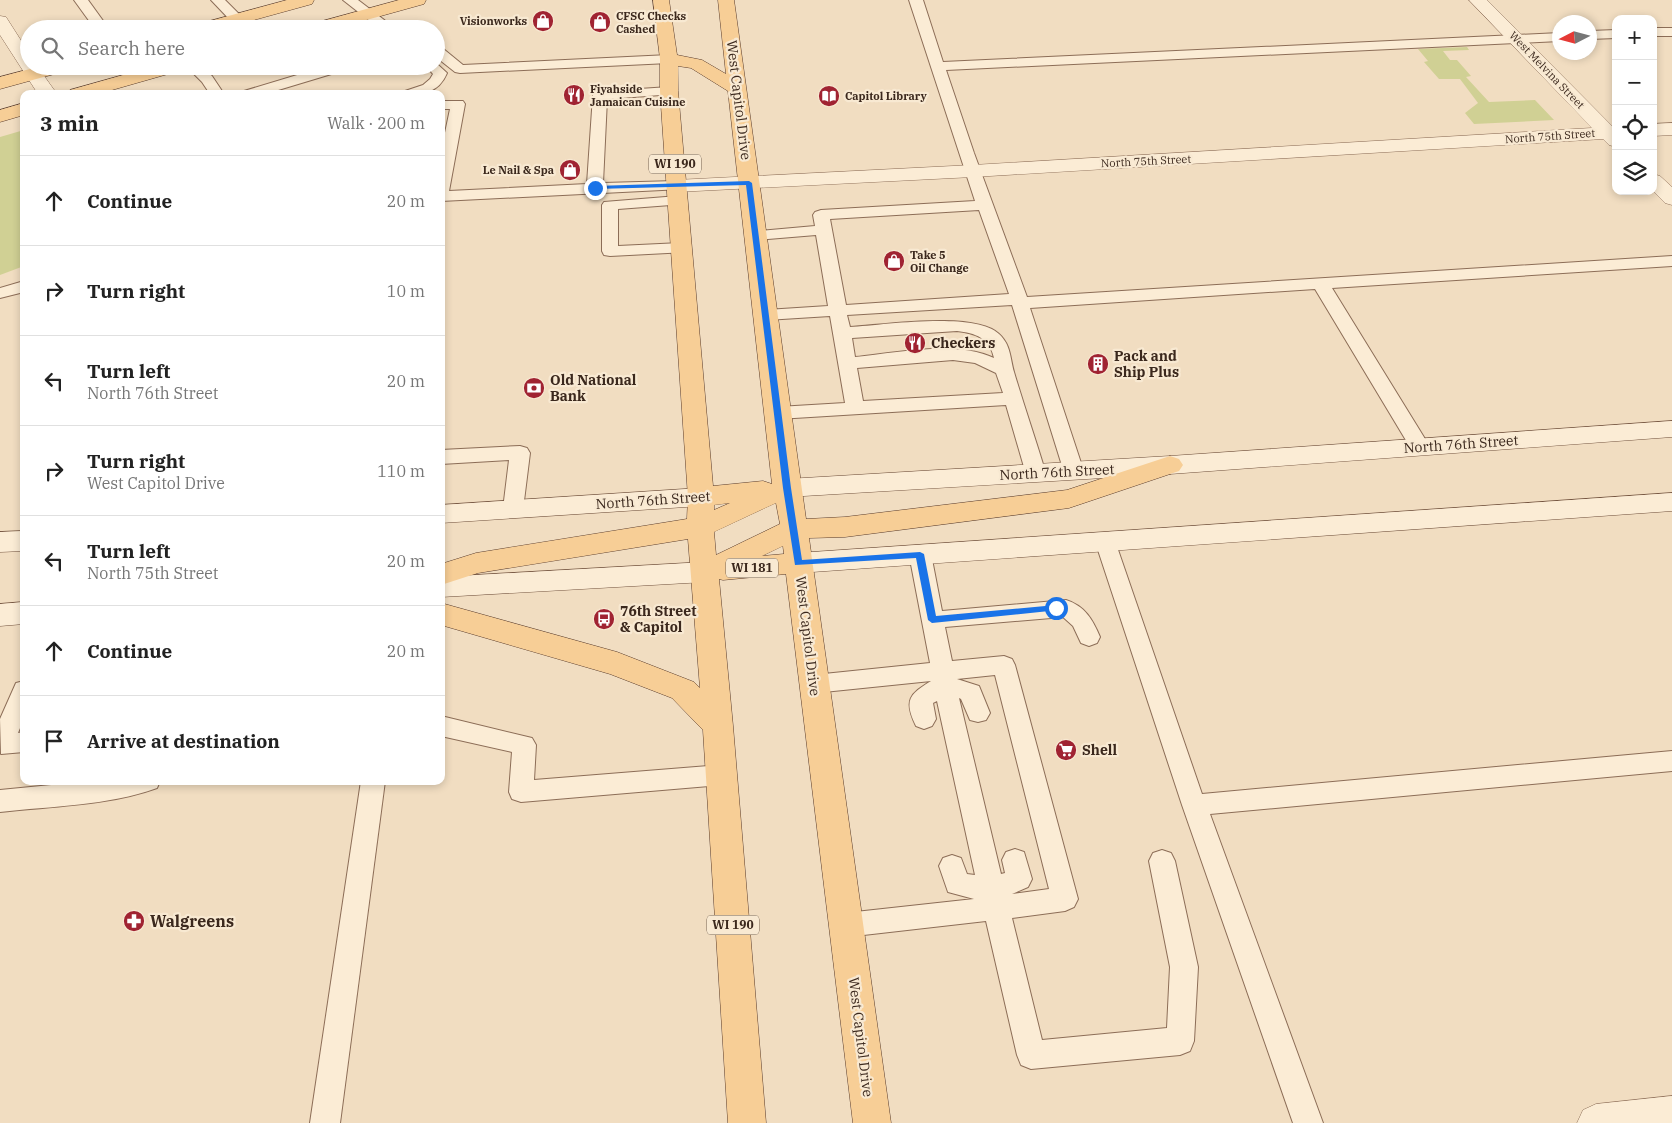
<!DOCTYPE html>
<html lang="en">
<head>
<meta charset="utf-8">
<style>
  body { margin:0; font-family:"IBM Plex Serif",serif; background:#f6f6f6; color:#222 }
  .controls { position:absolute; right:15px; top:15px; display:grid; overflow:hidden; border-radius:10px; box-shadow:0 2px 8px #0003 }
  .controls button { width:45px; height:45px; display:grid; place-items:center; padding:0; border:0; border-bottom:1px solid #e0e0e0; background:#fff; color:#222; font:25px sans-serif }
  .compass { position:absolute; left:1552px; top:15px; width:45px; height:45px; border-radius:50%; background:#fff; box-shadow:0 2px 8px #0003; rotate:264deg }
  .stop { position:absolute; width:15px; height:15px; margin:-11px; border:4px solid #1a73e8; border-radius:50%; background:#fff }
  .stop.end { background:#1a73e8; border-color:#fff; box-shadow:0 1px 5px #0008 }
  .list { margin:0; padding:0; list-style:none }
  h2 { display:flex; justify-content:space-between; align-items:center; height:65px; margin:0; padding:0 20px; font-size:21px }
  h2 small { font-size:16px; font-weight:400; color:#767676 }
  .list li { display:grid; grid-template-columns:32px 1fr auto; gap:15px; align-items:center; box-sizing:border-box; height:90px; padding:0 20px; border-top:1px solid #e0e0e0 }
  .list b { display:block; font-size:19px; white-space:nowrap }
  .list p { margin:0; font-size:16px; white-space:nowrap; color:#767676 }
  .list em { font-size:16px; font-style:normal; color:#767676 }
  .icon { flex:none; width:28px; height:28px; fill:none; stroke:currentColor; stroke-width:2; stroke-linecap:round; stroke-linejoin:round }
  .map { position:relative; flex:none; width:1672px; height:1123px; overflow:hidden }
  .search { position:absolute; background:#fff; box-shadow:0 2px 8px #0003; left:20px; top:20px; width:425px; height:55px; display:flex; align-items:center; gap:12px; box-sizing:border-box; padding:0 18px; border-radius:28px; color:#767676; font-size:19px }
  .panel { position:absolute; background:#fff; box-shadow:0 2px 8px #0003; left:20px; top:90px; width:425px; height:695px; border-radius:10px }
  .map>svg:first-child { display:block }
</style>
</head>
<body>
<div class="map">
<svg width="1672" height="1123" viewBox="0 0 1672 1123">
  <rect width="100%" height="100%" fill="#f1ddc1"/>
  <g fill="#d0d094">
    <polygon points="1467,47 1469,50 1443,51 1450,60 1457,60 1471,76 1466,77 1489,102 1535,100 1554,120 1474,124 1465,113 1478,103 1460,79 1439,79 1424,62 1428,61 1418,49"/>
    <polygon points="24,130 24,266 0,275 0,137"/>
  </g>
  <g fill="none" stroke-linecap="round" stroke-linejoin="round">
    <g stroke="#8c6d57" stroke-width="2">
      <g id="lane">
        <polygon points="74,0 88,0 109,29 95,29"/>
        <polygon points="211,0 225,0 244,19 242,22 232,22"/>
        <polygon points="343,0 358,0 396,29 380,29"/>
        <path d="M909,0H923L943,62L1560,33V41L946,70L974,153L1027,297L1672,256V266L1332,288L1430,447L1427,452L1420,454L1413,452L1315,289L1030,308L1084,472L1081,477L1074,479L1067,477L1064,472L1012,305L847,315L850,327C884,325 975,311 999,334C1011,345 1010,358 1014,372C1024,406 1036,440 1046,474L1043,479L1036,481L1029,479L1026,474L1006,405L778,419L771,417L768,413L771,409L778,407L845,403L830,316L766,320L760,319L757,315L760,311L766,310L828,306L816,235L755,240L749,238L747,235L749,232L815,226L813,215L815,212L821,210L975,201ZM979,210L1009,294L846,305L830,219ZM957,331C975,333 990,338 994,358C957,340 895,353 855,357L852,338ZM953,360L975,363L996,373L1003,393L863,401L857,368Z"/>
        <rect x="1653" y="28" width="19" height="8"/>
        <polygon points="1616,30 1616,38 1590,39 1590,31"/>
        <polygon points="436,46 441,47 463,65 669,55 676,59 669,63 460,73 455,72 436,57"/>
        <path d="M436,63L447,73C438,94 423,94 403,94L405,91L423,85L430,79L433,74L426,66H436Z"/>
        <polygon points="186,66 201,66 212,76 224,94 210,94 202,82"/>
        <polygon points="327,66 350,66 348,69 265,94 242,94 244,91"/>
        <polygon points="669,87 674,88 676,91 674,94 607,99 603,183 676,181 682,183 684,186 682,189 441,201 441,152 450,109 441,109 441,101 463,101 465,104 449,191 587,184 593,95 595,92"/>
        <polygon points="678,196 684,198 686,201 684,204 618,209 618,246 681,243 687,244 689,248 687,252 610,256 604,255 602,251 602,205 604,202"/>
        <polygon points="24,281 24,292 0,298 0,288"/>
        <polygon points="520,446 527,448 530,453 523,509 520,514 513,516 506,514 503,509 509,460 441,464 441,450"/>
        <polygon points="1105,533 1112,536 1115,541 1202,794 1672,751 1672,771 1210,814 1323,1123 1293,1123 1182,805 1095,541 1098,536"/>
        <path d="M920,546L927,549L931,554L942,611L1066,600C1085,606 1093,620 1100,637L1097,643L1089,646L1081,643L1073,626L1063,617L945,627L952,661L1004,656L1012,659L1015,665L1078,899L1074,907L1065,911L1012,918L1042,1040L1167,1028L1170,967L1149,861L1153,853L1162,850L1171,853L1175,861L1198,967L1194,1041L1190,1051L1180,1055L1031,1069L1021,1065L1017,1055L986,921L846,937L837,934L833,925L837,916L846,913L974,899L948,892L939,866L943,858L952,855L961,858L967,874L975,875L937,701L933,703L936,719L932,726L924,729L916,726C903,700 910,694 931,681L814,693L806,690L802,684L806,678L814,675L930,663L909,554L913,549ZM995,675L1049,889L1012,894L1028,887L1032,879L1024,852L1015,849L1006,852L1002,860L1005,873L1001,874L959,698L961,699L970,720L978,722L986,720L990,713L979,686L957,679Z"/>
        <polygon points="24,681 24,718 18,733 24,732 24,752 1,754 0,719 16,683"/>
        <polygon points="441,716 532,738 536,745 534,780 721,765 730,768 733,775 730,782 721,785 521,802 512,799 509,792 512,752 441,736"/>
        <path d="M92,781H160L157,788C107,806 52,806 0,812V790Z"/>
        <polygon points="361,781 385,781 340,1123 310,1123"/>
      </g>
    </g>
    <g stroke="#8c6d57" stroke-width="1">
      <g id="street">
        <polygon points="1469,0 1487,0 1612,126 1616,126 1616,147 1609,145 1603,139 973,177 676,192 669,190 666,186 669,182 676,180 973,165 1592,128"/>
        <polygon points="0,16 6,17 29,53 29,66 37,66 57,94 38,94 0,35"/>
        <polygon points="1672,123 1672,135 1653,136 1653,124"/>
        <polygon points="1653,174 1660,176 1672,187 1672,205 1665,203 1653,191"/>
        <polygon points="1672,1096 1672,1123 1577,1123 1583,1110 1596,1104"/>
      </g>
    </g>
    <g stroke="#6e4e3a" stroke-width="1">
      <g id="secondary">
        <polygon points="1672,421 1672,437 1170,474 787,497 778,494 774,488 778,482 787,479 1170,456"/>
        <polygon points="701,488 710,491 714,497 710,503 701,506 441,523 441,505"/>
        <polygon points="1672,493 1672,511 798,573 788,570 784,563 788,556 798,553"/>
        <polygon points="24,531 24,551 0,552 0,532"/>
        <polygon points="705,562 715,565 719,572 715,579 705,582 441,597 441,577"/>
        <polygon points="24,602 24,624 0,626 0,604"/>
      </g>
    </g>
    <g stroke="#5a3c2c" stroke-width="1">
      <g id="primary">
        <polygon points="287,0 314,0 312,4 221,29 192,29 195,25"/>
        <polygon points="399,0 426,0 424,4 334,29 305,29 308,25"/>
        <path d="M653,0H669L677,55L702,60L726,74L718,0H734L806,519L845,517L1067,490L1170,456L1179,459L1183,465L1179,471L1069,508L845,537L809,538L891,1123H853L786,574L723,580L719,579L733,726L766,1123H728L703,730L672,698L610,674L441,625V603L617,652L694,682L700,688L688,539L478,573L441,585V564L476,553L687,519L688,497L660,91V59ZM678,66L691,68L728,91L772,484L763,481L713,486L678,91ZM730,503L714,510V505ZM776,503L780,524L716,555L714,532ZM783,546L784,554L762,556Z"/>
        <polygon points="41,66 72,66 69,70 0,89 0,77"/>
        <polygon points="155,66 185,66 182,70 98,94 68,94 70,90"/>
        <polygon points="24,103 24,115 0,122 0,110"/>
      </g>
    </g>
    <use href="#lane" fill="#fbecd5" fill-rule="evenodd"/>
    <use href="#street" fill="#fbecd5" fill-rule="evenodd"/>
    <use href="#secondary" fill="#fbecd5" fill-rule="evenodd"/>
    <use href="#primary" fill="#f7ce96" fill-rule="evenodd"/>
  </g>
  <polygon fill="#1a73e8" points="749,181 752,183 791,488 802,560 920,552 924,554 936,616 1056,605 1060,608 1059,610 932,623 928,620 916,558 795,565 783,488 746,185 595,189 592,188 595,186"/>
  <defs>
    <g id="shop-disc" transform="scale(1.125)"><circle r="9.5" fill="#a02332" stroke="#f8e9d2"/><path d="M-5-2.5h2.3a2.7 3.5 0 0 1 5.4 0H5L5.5 6h-11ZM-1.5-2.5h3a1.5 2.3 0 0 0-3 0Z" fill="#fff"/></g>
    <g id="restaurant-disc" transform="scale(1.125)"><circle r="9.5" fill="#a02332" stroke="#f8e9d2"/><path d="M-5-6h1v4h1v-4h1v4h1v-4h1v5L-1.5 .5V6h-2V.5L-5-1ZM5-6V6H3V1.5H1.5Q1.5-4 5-6Z" fill="#fff"/></g>
    <g id="library-disc" transform="scale(1.125)"><circle r="9.5" fill="#a02332" stroke="#f8e9d2"/><path d="M-6-4Q-3-5.5-.7-3.5V5Q-3 3-6 4ZM6-4Q3-5.5 .7-3.5V5Q3 3 6 4Z" fill="#fff"/></g>
    <g id="building-disc" transform="scale(1.125)"><circle r="9.5" fill="#a02332" stroke="#f8e9d2"/><path d="M-4-6H4V6H1V3H-1V6H-4ZM-2.5-4.3h1.7v1.8h-1.7ZM.8-4.3h1.7v1.8H.8ZM-2.5-1h1.7V.8h-1.7ZM.8-1h1.7V.8H.8Z" fill="#fff"/></g>
    <g id="bank-disc" transform="scale(1.125)"><circle r="9.5" fill="#a02332" stroke="#f8e9d2"/><path d="M-6-4H6V4H-6ZM0-2.3a2.3 2.3 0 1 0 0 4.6a2.3 2.3 0 1 0 0-4.6Z" fill="#fff"/></g>
    <g id="bus-disc" transform="scale(1.125)"><circle r="9.5" fill="#a02332" stroke="#f8e9d2"/><path d="M-5-6H5V4H4V6H2V4H-2V6H-4V4H-5ZM-3.5-4V0h7V-4ZM-3.5 1.2v1.5H-2V1.2ZM2 1.2v1.5H3.5V1.2Z" fill="#fff"/></g>
    <g id="supermarket-disc" transform="scale(1.125)"><circle r="9.5" fill="#a02332" stroke="#f8e9d2"/><path d="M-6-5.5h2.5l.6 2H6L4.5 2H-2.5L-4.4-4H-6ZM-1.5 3.2a1.3 1.3 0 1 0 .1 0ZM3 3.2a1.3 1.3 0 1 0 .1 0Z" fill="#fff"/></g>
    <g id="pharmacy-disc" transform="scale(1.125)"><circle r="9.5" fill="#a02332" stroke="#f8e9d2"/><path d="M-2-6h4v4h4v4h-4v4h-4v-4h-4v-4h4Z" fill="#fff"/></g>
  </defs>
  <g fill-rule="evenodd">
    <use href="#shop-disc" x="543" y="21"/>
    <use href="#shop-disc" x="600" y="22"/>
    <use href="#restaurant-disc" x="574" y="95"/>
    <use href="#library-disc" x="829" y="96"/>
    <use href="#shop-disc" x="570" y="170"/>
    <use href="#shop-disc" x="894" y="261"/>
    <use href="#restaurant-disc" x="915" y="343"/>
    <use href="#building-disc" x="1098" y="364"/>
    <use href="#bank-disc" x="534" y="388"/>
    <use href="#bus-disc" x="604" y="619"/>
    <use href="#supermarket-disc" x="1066" y="750"/>
    <use href="#pharmacy-disc" x="134" y="921"/>
  </g>
  <g text-anchor="middle" stroke-width="4.5" stroke-linejoin="round" paint-order="stroke">
    <g font-size="11" font-weight="bold" fill="#3b281d" stroke="#f8e9d2" text-anchor="start">
      <text x="616" y="20">CFSC Checks<tspan x="616" dy="13">Cashed</tspan></text>
      <text x="527" y="25" text-anchor="end">Visionworks</text>
      <text x="590" y="93">Fiyahside<tspan x="590" dy="13">Jamaican Cuisine</tspan></text>
      <text x="845" y="100">Capitol Library</text>
      <text x="554" y="174" text-anchor="end">Le Nail &amp; Spa</text>
      <text x="910" y="259">Take 5<tspan x="910" dy="13">Oil Change</tspan></text>
    </g>
    <g font-size="11" fill="#3b281d" stroke="#f8e9d2">
      <text transform="translate(1547 70) rotate(46)" y="4">West Melvina Street</text>
      <text transform="translate(1550 136) rotate(-4)" y="4">North 75th Street</text>
      <text transform="translate(1146 161) rotate(-3)" y="4">North 75th Street</text>
    </g>
    <g fill="#f8e9d2" stroke="#746253" stroke-width="1">
      <rect x="649" y="154.5" width="52" height="19" rx="4"/>
      <rect x="726" y="558.5" width="52" height="19" rx="4"/>
      <rect x="707" y="915.5" width="52" height="19" rx="4"/>
    </g>
    <g font-size="12" font-weight="bold" fill="#3b281d">
      <text x="675" y="168">WI 190</text>
      <text x="752" y="572">WI 181</text>
      <text x="733" y="929">WI 190</text>
    </g>
    <g font-size="14" fill="#3b281d" stroke="#f8e9d2">
      <text transform="translate(739 100) rotate(83)" y="5">West Capitol Drive</text>
      <text transform="translate(1461 444) rotate(-4)" y="5">North 76th Street</text>
      <text transform="translate(1057 472) rotate(-3)" y="5">North 76th Street</text>
      <text transform="translate(653 500) rotate(-4)" y="5">North 76th Street</text>
      <text transform="translate(808 636) rotate(83)" y="5">West Capitol Drive</text>
      <text transform="translate(861 1037) rotate(83)" y="5">West Capitol Drive</text>
    </g>
    <g font-size="14" font-weight="bold" fill="#3b281d" stroke="#f8e9d2" text-anchor="start">
      <text x="931" y="348">Checkers</text>
      <text x="1114" y="361">Pack and<tspan x="1114" dy="16">Ship Plus</tspan></text>
      <text x="550" y="385">Old National<tspan x="550" dy="16">Bank</tspan></text>
      <text x="620" y="616">76th Street<tspan x="620" dy="16">&amp; Capitol</tspan></text>
      <text x="1082" y="755">Shell</text>
    </g>
    <g font-size="16" font-weight="bold" fill="#3b281d" stroke="#f8e9d2" text-anchor="start">
      <text x="150" y="927">Walgreens</text>
    </g>
  </g>
</svg>
<div class="controls">
<button>+</button>
<button>−</button>
<button><svg class="icon" aria-label="locate" viewBox="0 0 24 24"><circle cx="12" cy="12" r="6"/><path d="M12 2v4M12 18v4M2 12h4M18 12h4"/></svg></button>
<button><svg class="icon" aria-label="layers" viewBox="0 0 24 24"><path d="M12 4l9 5-9 5-9-5zM3 14l9 5 9-5"/></svg></button>
</div>
<svg class="compass" viewBox="-18 -18 36 36"><path d="M0-13l5 13h-10z" fill="#e53935"/><path d="M0 13l5-13h-10z" fill="#767676"/></svg>
<div class="stop" style="left:1056px;top:608px"></div>
<div class="stop end" style="left:595px;top:188px"></div>
<div class="search"><svg class="icon" aria-label="search" viewBox="0 0 24 24"><circle cx="10" cy="10" r="6"/><path d="M15 15l6 6"/></svg>Search here</div>
<section class="panel">
<h2>3 min<small>Walk · 200 m</small></h2>
<ul class="list">
<li><svg class="icon" aria-label="ahead" viewBox="0 0 24 24"><path d="M12 20V5M6 11l6-6 6 6"/></svg><div><b>Continue</b></div><em>20 m</em></li>
<li><svg class="icon" aria-label="right" viewBox="0 0 24 24"><path d="M7 20v-9h11M14 6l5 5-5 5"/></svg><div><b>Turn right</b></div><em>10 m</em></li>
<li><svg class="icon" aria-label="left" viewBox="0 0 24 24"><path d="M17 20v-9H6M10 6l-5 5 5 5"/></svg><div><b>Turn left</b><p>North 76th Street</p></div><em>20 m</em></li>
<li><svg class="icon" aria-label="right" viewBox="0 0 24 24"><path d="M7 20v-9h11M14 6l5 5-5 5"/></svg><div><b>Turn right</b><p>West Capitol Drive</p></div><em>110 m</em></li>
<li><svg class="icon" aria-label="left" viewBox="0 0 24 24"><path d="M17 20v-9H6M10 6l-5 5 5 5"/></svg><div><b>Turn left</b><p>North 75th Street</p></div><em>20 m</em></li>
<li><svg class="icon" aria-label="ahead" viewBox="0 0 24 24"><path d="M12 20V5M6 11l6-6 6 6"/></svg><div><b>Continue</b></div><em>20 m</em></li>
<li><svg class="icon" aria-label="arrive" viewBox="0 0 24 24"><path d="M6 21V4h12l-3 4 3 4H6"/></svg><div><b>Arrive at destination</b></div></li>
</ul>
</section>
</div>
</body>
</html>
